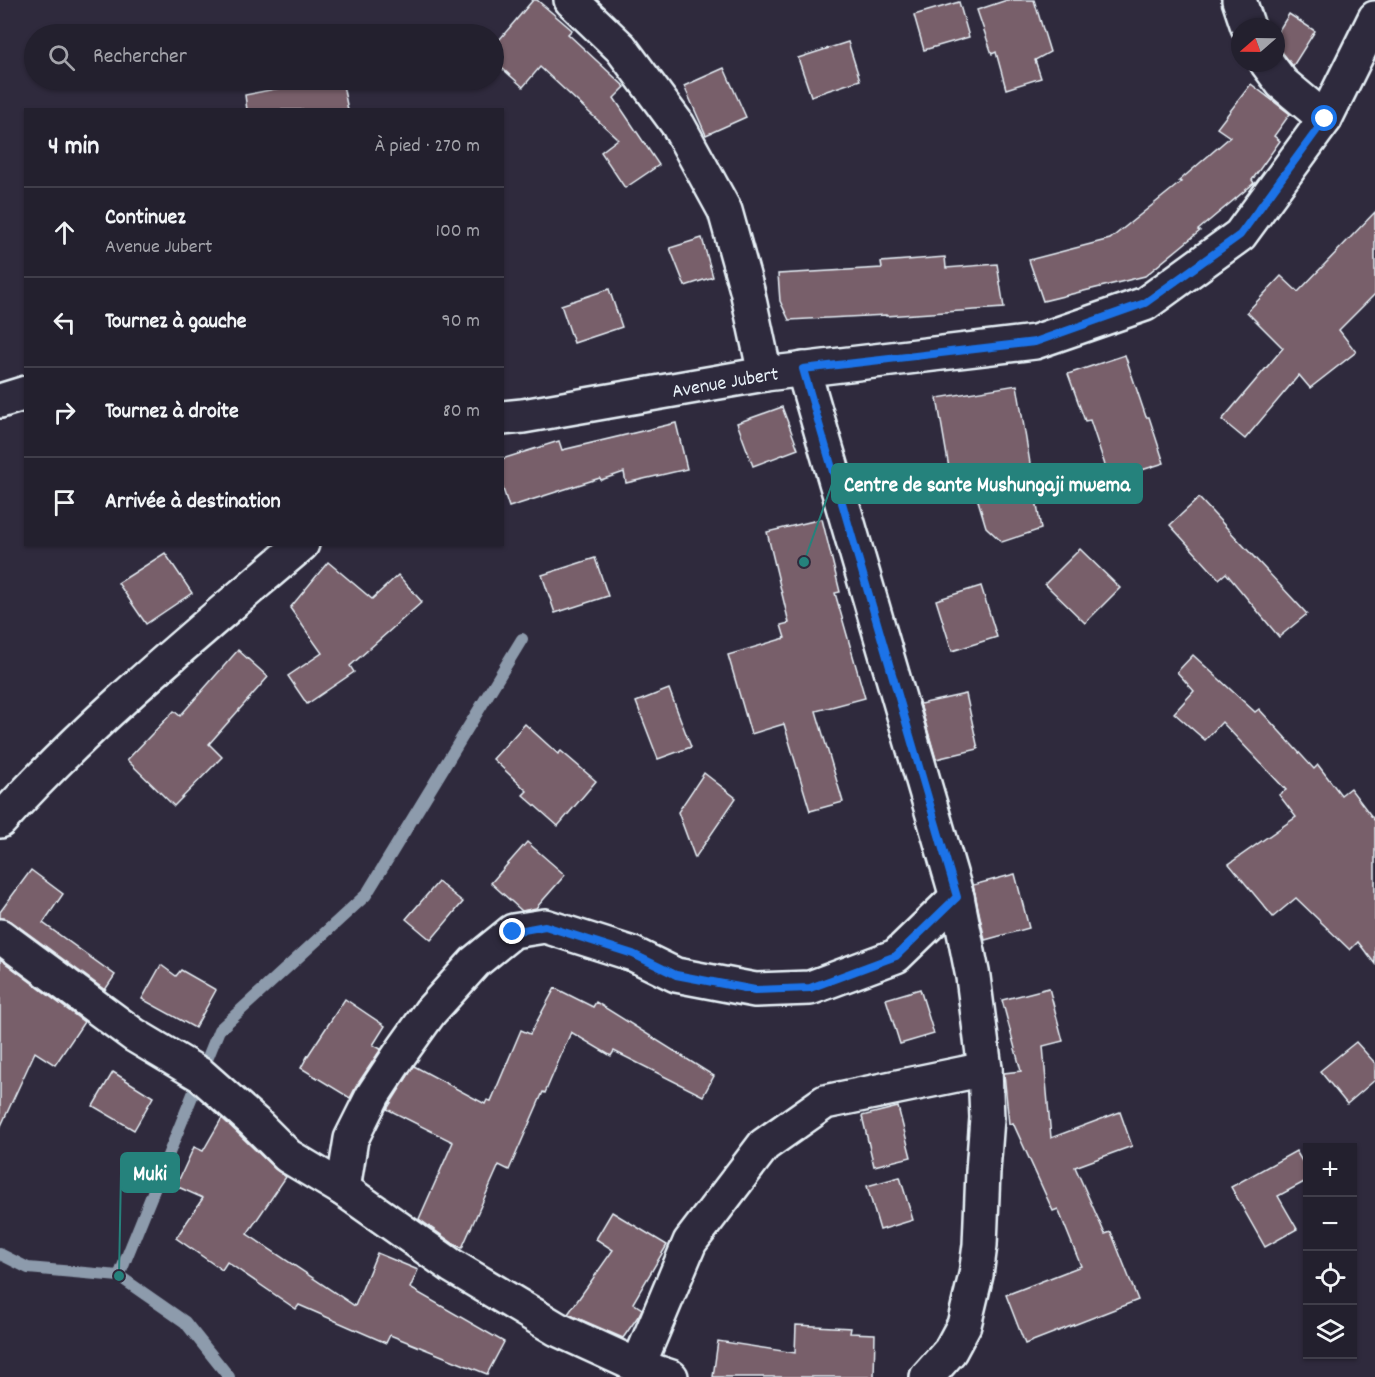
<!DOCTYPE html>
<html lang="fr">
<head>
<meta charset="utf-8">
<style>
  body { margin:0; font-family:Dekko,sans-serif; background:#2f2d3a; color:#f1f3f6 }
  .controls { position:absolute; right:18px; bottom:18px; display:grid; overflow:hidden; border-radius:0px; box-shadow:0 2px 4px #0004 }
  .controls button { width:54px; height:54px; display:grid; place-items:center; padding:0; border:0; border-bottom:2px solid #403e4a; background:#23202e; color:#f1f3f6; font:30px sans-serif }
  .compass { position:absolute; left:1231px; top:18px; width:54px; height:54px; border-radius:50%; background:#23202e; box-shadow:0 2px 4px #0004; rotate:250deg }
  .stop { position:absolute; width:18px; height:18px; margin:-14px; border:4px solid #1a73e8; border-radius:50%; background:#fff }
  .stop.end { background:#1a73e8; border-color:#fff; box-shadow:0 2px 6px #0008 }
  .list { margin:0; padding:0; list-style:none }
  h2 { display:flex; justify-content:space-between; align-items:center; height:78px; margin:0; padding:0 24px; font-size:26px }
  h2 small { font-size:20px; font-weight:400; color:#a3a3aa }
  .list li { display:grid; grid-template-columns:39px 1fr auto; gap:18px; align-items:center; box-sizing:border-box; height:90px; padding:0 24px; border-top:2px solid #403e4a }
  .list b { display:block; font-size:22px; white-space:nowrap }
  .list p { margin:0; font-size:20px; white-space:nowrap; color:#a3a3aa }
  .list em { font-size:20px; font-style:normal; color:#a3a3aa }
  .icon { flex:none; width:33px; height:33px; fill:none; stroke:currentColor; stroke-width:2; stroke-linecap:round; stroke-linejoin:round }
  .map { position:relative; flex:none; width:1375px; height:1377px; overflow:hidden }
  .search { position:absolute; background:#23202e; box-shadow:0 2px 4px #0004; left:24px; top:24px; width:480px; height:66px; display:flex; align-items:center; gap:15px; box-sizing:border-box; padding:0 21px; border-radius:33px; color:#a3a3aa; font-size:22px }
  .panel { position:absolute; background:#23202e; box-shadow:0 2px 4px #0004; left:24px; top:108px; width:480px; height:438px; border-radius:0px }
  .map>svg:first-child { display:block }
</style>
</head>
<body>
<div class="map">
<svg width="1375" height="1377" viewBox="0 0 1375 1377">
  <rect width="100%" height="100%" fill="#2f2a3d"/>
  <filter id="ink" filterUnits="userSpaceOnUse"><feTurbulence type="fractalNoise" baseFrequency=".0167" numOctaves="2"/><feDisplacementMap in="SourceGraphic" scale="12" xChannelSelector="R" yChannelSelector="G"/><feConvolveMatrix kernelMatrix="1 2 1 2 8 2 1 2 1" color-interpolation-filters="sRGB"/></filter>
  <g filter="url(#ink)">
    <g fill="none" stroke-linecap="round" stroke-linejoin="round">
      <g stroke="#8d9bac" stroke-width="12">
        <polyline points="0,1254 28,1268 119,1276 185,1322 229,1377"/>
        <polyline points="119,1276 219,1030 366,895 522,639"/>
      </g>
    </g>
    <g fill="#785f6a" stroke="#e8f1f8" stroke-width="1.5">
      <polygon points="533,0 537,0 572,30 568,34 625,87 614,98 659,165 625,188 601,152 618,139 540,67 523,87 494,61 494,46"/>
      <polygon points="1007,0 1034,0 1050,52 1035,60 1041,78 1006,89 996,52 992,54 977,10"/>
      <polygon points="959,2 969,37 924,50 914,15"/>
      <polygon points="1289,14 1315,31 1293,66 1282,52 1276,47 1276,35"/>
      <polygon points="848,42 860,80 811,96 798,58"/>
      <polygon points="724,68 746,117 706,135 684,86"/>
      <polygon points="321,80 342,80 348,110 247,110 245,95"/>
      <polygon points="1251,84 1290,114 1274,136 1280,141 1252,180 1254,183 1198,230 1200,231 1145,276 1043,301 1029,260 1110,239 1181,182 1179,181 1230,137 1217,128"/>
      <polygon points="1375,212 1375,294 1339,330 1356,352 1310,388 1299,375 1245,439 1222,420 1283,348 1247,312 1281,276 1298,292"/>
      <polygon points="702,238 713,277 685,286 670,248"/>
      <polygon points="945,257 946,268 997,264 1004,308 886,316 886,315 789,320 780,301 778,274 882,268 881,262"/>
      <polygon points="609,289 622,327 574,343 561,305"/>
      <polygon points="1125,355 1146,417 1149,417 1164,463 1110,480 1090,420 1085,421 1068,374"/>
      <polygon points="1017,385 1041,529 1002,542 986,527 969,471 950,474 937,398"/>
      <polygon points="782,407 798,449 753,466 737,423"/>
      <polygon points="676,423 687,469 626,483 624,472 601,480 600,478 509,507 502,486 502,459 559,441 562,450"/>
      <polygon points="1199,498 1307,614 1279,637 1226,573 1219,579 1170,525"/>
      <polygon points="822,519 840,592 835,593 865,698 816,711 843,802 810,811 784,724 751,734 728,655 785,638 781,625 789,623 767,532"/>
      <polygon points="1080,549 1120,588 1085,623 1045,584"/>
      <polygon points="165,553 192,593 146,624 118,583"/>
      <polygon points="595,558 608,596 555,613 542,575"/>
      <polygon points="328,562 372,599 398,575 422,602 350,666 354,672 307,704 288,676 322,653 290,608"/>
      <polygon points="981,586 997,637 952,651 936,600"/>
      <polygon points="238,650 268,677 209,744 222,757 174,806 127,760 174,711 180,716"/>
      <polygon points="1193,655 1255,712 1259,709 1314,769 1318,765 1341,795 1350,788 1375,821 1375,964 1358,942 1350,950 1296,898 1273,917 1229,864 1296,817 1279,795 1286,790 1222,722 1205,740 1174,713 1194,691 1177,672"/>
      <polygon points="669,689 691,747 658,759 636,702"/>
      <polygon points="966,694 978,749 936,759 920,704"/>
      <polygon points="525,724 558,754 561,751 596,781 558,826 523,795 527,791 493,759"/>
      <polygon points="704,773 736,798 695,858 678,812"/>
      <polygon points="527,842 565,875 536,908 522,911 491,883"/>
      <polygon points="31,870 63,894 43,923 115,975 105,990 11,921 0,918 0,912"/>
      <polygon points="1015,874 1029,928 985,940 973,885"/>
      <polygon points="438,882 463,902 431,940 406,919"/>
      <polygon points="0,959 84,1022 55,1065 35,1052 0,1128"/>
      <polygon points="161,965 176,976 181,970 216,990 195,1028 142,999"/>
      <polygon points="555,988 593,1007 596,1002 714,1076 703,1096 614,1051 611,1056 571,1032 545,1093 543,1092 509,1170 499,1165 462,1248 454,1244 419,1219 453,1142 387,1109 414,1066 485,1104 487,1100 491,1101 521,1030 530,1034"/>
      <polygon points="1049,988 1063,1041 1043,1046 1051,1138 1120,1112 1132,1146 1075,1167 1105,1234 1111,1232 1138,1300 1025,1344 1006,1295 1081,1266 1058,1209 1053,1211 1013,1123 1009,1124 1004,1073 1021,1071 1002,1000"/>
      <polygon points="920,989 934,1034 900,1044 886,999"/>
      <polygon points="345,999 385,1026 373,1045 381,1049 357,1085 350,1098 301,1068 307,1057"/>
      <polygon points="1356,1042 1375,1063 1375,1080 1347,1104 1320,1071"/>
      <polygon points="113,1072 153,1097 134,1130 93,1106"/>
      <polygon points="898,1107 911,1157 874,1166 862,1116"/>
      <polygon points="222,1118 275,1169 286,1177 247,1234 355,1306 377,1253 418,1270 410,1288 504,1342 487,1374 390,1335 386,1343 299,1305 296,1309 227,1262 222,1270 176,1238 203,1198 176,1186 194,1147 203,1151"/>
      <polygon points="1296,1151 1308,1171 1308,1180 1278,1196 1297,1229 1265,1247 1231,1187"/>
      <polygon points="900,1177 913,1220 880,1230 867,1186"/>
      <polygon points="612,1212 667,1245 633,1303 642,1309 639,1315 623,1338 568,1314 613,1250 596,1239"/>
      <polygon points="796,1325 851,1328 850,1333 875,1334 874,1377 713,1377 718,1341 795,1353"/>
    </g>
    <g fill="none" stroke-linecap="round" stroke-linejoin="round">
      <g stroke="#e8f1f8" stroke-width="38">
        <g id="street">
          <polyline points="571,0 621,48 678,125 725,211 747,290 765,374"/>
          <polyline points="1239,0 1248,27"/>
          <polyline points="1267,63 1282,83 1325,119"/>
          <polyline points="803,369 957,897 973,977 985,1069 987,1118 983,1171 980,1245 976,1275 964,1325 950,1351 927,1377"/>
          <polyline points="0,401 26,393"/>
          <path id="s1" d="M502,418L523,416L765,374L1035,342L1145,304L1240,235L1325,119L1375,18"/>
          <path d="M0,821C92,719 198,633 302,544"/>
          <polyline points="0,936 134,1035 201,1075 254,1122 288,1156 343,1189 452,1266 557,1329 638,1366 671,1377"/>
          <polyline points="343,1189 351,1139 373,1095 400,1054 430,1012 475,962 513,931 545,926 633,954 676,975 755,990 810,988 896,956 957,897"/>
          <polyline points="638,1366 690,1242 764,1145 825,1102 985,1069"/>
        </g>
      </g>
      <use href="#street" stroke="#2f2a3d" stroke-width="33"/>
    </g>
  </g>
  <g fill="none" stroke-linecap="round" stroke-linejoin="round" filter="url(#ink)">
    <polyline stroke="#1a73e8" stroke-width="8" points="513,932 545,926 633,954 676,975 755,990 810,988 896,956 957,897 803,369 1035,342 1145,303 1240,235 1325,119"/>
  </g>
  <g text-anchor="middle" stroke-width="6" stroke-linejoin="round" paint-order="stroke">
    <g font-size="20" fill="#e8f1f8" stroke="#2f2a3d">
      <text dy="7" stroke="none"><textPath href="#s1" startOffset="226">Avenue Jubert</textPath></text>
    </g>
  </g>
  <path fill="none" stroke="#25827c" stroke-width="2" d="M804 562L832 484M119 1276L121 1173"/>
  <g fill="#25827c" stroke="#2f2a3d" stroke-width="2">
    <circle cx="804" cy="562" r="6"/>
    <circle cx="119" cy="1276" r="6"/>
  </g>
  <g fill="#25827c" stroke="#25827c" stroke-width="2">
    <rect x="832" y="464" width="310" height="39" rx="6"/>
    <rect x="121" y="1153" width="58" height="39" rx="6"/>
  </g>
  <g font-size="21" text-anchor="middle" font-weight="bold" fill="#fff">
    <text x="987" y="491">Centre de sante Mushungaji mwema</text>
    <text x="150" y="1180">Muki</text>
  </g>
</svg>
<div class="controls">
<button>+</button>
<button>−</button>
<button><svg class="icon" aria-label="locate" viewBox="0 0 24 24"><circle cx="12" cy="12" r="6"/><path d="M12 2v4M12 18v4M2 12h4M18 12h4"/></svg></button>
<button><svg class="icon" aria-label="layers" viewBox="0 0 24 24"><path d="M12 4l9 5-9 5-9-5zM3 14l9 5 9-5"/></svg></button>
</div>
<svg class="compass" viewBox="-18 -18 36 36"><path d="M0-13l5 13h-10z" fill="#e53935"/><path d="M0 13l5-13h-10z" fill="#a3a3aa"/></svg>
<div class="stop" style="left:1325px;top:119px"></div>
<div class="stop end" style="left:513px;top:932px"></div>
<div class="search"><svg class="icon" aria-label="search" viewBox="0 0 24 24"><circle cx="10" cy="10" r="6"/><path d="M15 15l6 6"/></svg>Rechercher</div>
<section class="panel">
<h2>4 min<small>À pied · 270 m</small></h2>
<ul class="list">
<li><svg class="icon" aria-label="ahead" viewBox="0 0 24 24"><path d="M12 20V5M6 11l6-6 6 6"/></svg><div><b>Continuez</b><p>Avenue Jubert</p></div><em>100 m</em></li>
<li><svg class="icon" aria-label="left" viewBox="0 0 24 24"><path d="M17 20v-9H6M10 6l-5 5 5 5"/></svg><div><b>Tournez à gauche</b></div><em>90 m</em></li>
<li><svg class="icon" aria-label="right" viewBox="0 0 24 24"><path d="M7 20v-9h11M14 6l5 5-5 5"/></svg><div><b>Tournez à droite</b></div><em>80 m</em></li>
<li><svg class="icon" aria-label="arrive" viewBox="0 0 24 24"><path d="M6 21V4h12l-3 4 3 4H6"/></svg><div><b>Arrivée à destination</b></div></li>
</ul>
</section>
</div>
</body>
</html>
